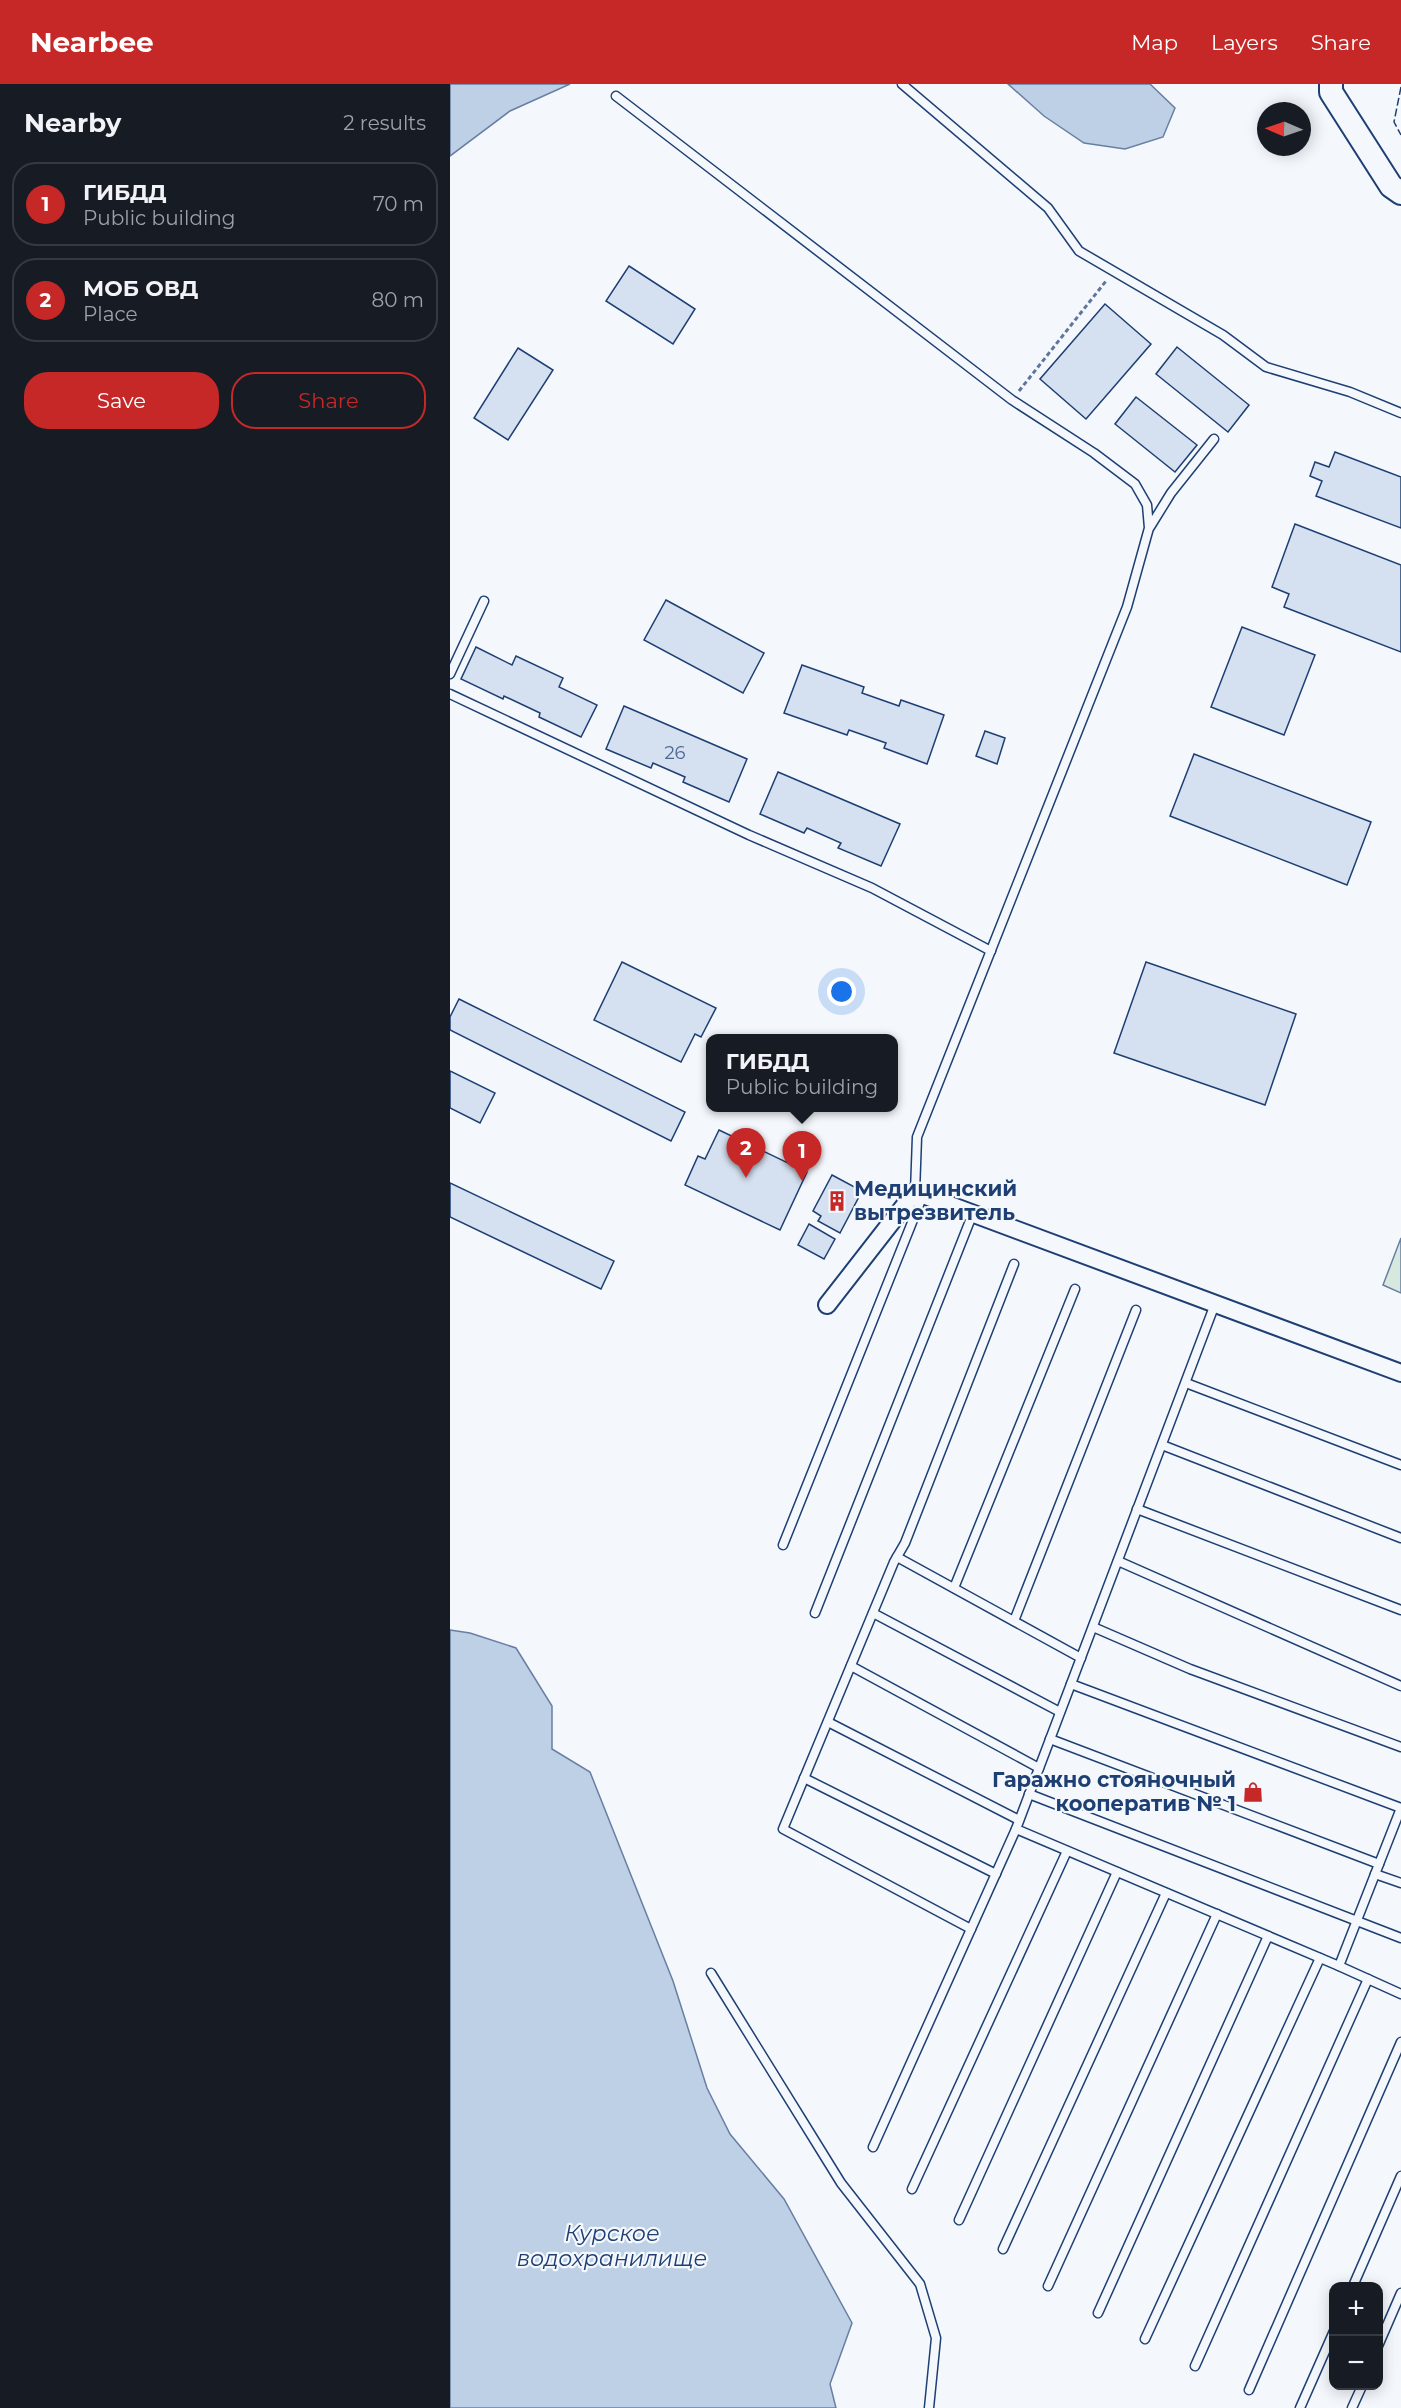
<!DOCTYPE html>
<html lang="en">
<head>
<meta charset="utf-8">
<style>
  body { margin:0; font-family:Montserrat,sans-serif; background:#20242c; color:#f1f3f6 }
  .controls { position:absolute; right:18px; bottom:18px; display:grid; overflow:hidden; border-radius:12px; box-shadow:0 3px 15px #0003 }
  .controls button { width:54px; height:54px; display:grid; place-items:center; padding:0; border:0; border-bottom:2px solid #363941; background:#171b24; color:#f1f3f6; font:30px sans-serif }
  .compass { position:absolute; left:807px; top:18px; width:54px; height:54px; border-radius:50%; background:#171b24; box-shadow:0 3px 15px #0003; rotate:272deg }
  .you { position:absolute; left:392px; top:908px; width:21px; height:21px; margin:-15px; border:4px solid #fff; border-radius:50%; background:#1a73e8; box-shadow:0 0 0 9px #1a73e833 }
  .badge { display:grid; place-items:center; width:39px; height:39px; border-radius:50%; background:#c62828; color:#fff; font-size:20px; font-weight:700 }
  .pin { position:absolute; translate:-50% -50px; filter:drop-shadow(0 2px 3px #0008) }
  .pin::after { content:''; position:absolute; top:32px; width:21px; height:18px; background:inherit; clip-path:polygon(0 0,100% 0,50% 100%) }
  .popup { position:absolute; left:256px; top:950px; width:192px; height:78px; box-sizing:border-box; display:grid; place-content:center; border-radius:12px; background:#171b24; filter:drop-shadow(0 2px 4px #0005); font-size:20px; white-space:nowrap; color:#9ea1a6 }
  .popup b { font-size:22px; color:#f1f3f6 }
  .popup::after { content:''; position:absolute; left:50%; top:100%; margin-left:-12px; border:12px solid transparent; border-top-color:#171b24 }
  .list { margin:0; padding:0; list-style:none }
  h2 { display:flex; justify-content:space-between; align-items:center; height:78px; margin:0; padding:0 24px; font-size:26px }
  h2 small { font-size:20px; font-weight:400; color:#9ea1a6 }
  .list li { display:grid; grid-template-columns:39px 1fr auto; gap:18px; align-items:center; box-sizing:border-box; height:84px; margin:0 12px 12px; padding:0 12px; border:2px solid #363941; border-radius:24px }
  .list b { display:block; font-size:22px; white-space:nowrap }
  .list p { margin:0; font-size:20px; white-space:nowrap; color:#9ea1a6 }
  .list em { font-size:20px; font-style:normal; color:#9ea1a6 }
  .actions { display:flex; gap:12px; padding:18px 24px }
  .actions a { flex:1; padding:14px 0; border:2px solid #c62828; border-radius:24px; text-align:center; font-size:21px; color:#c62828 }
  .actions .main { background:#c62828; color:#fff }
  .map { position:relative; flex:none; width:951px; height:2324px; overflow:hidden }
  header { display:flex; align-items:center; gap:36px; box-sizing:border-box; height:84px; padding:0 30px; background:#c62828; color:#fff }
  header strong { font-size:28px }
  nav { display:flex; gap:33px; margin-inline-start:auto; font-size:21px }
  main { display:flex }
  aside { flex:1; background:#171b24 }
  .map>svg:first-child { display:block }
</style>
</head>
<body>
<header>
<strong>Nearbee</strong>
<nav><a>Map</a><a>Layers</a><a>Share</a></nav>
</header>
<main>
<aside>
<h2>Nearby<small>2 results</small></h2>
<ul class="list">
<li><span class="badge">1</span><div><b>ГИБДД</b><p>Public building</p></div><em>70 m</em></li>
<li><span class="badge">2</span><div><b>МОБ ОВД</b><p>Place</p></div><em>80 m</em></li>
</ul>
<div class="actions"><a class="main">Save</a><a>Share</a></div>
</aside>
<div class="map">
<svg width="951" height="2324" viewBox="0 0 951 2324">
  <rect width="100%" height="100%" fill="#f4f7fb"/>
  <polygon fill="#d7e8df" stroke="#687fa3" stroke-width="1.5" points="951,1154 951,1209 933,1201"/>
  <g fill="#bed0e5" stroke="#687fa3" stroke-width="1.5">
    <polygon points="0,0 120,0 60,27 0,72"/>
    <polygon points="558,0 700,0 725,24 713,53 675,65 634,59 594,32"/>
    <polygon points="0,1546 20,1549 66,1564 102,1622 102,1665 140,1688 223,1897 257,2004 280,2050 334,2115 402,2239 380,2300 386,2324 0,2324"/>
  </g>
  <g fill="#d5e0f0" stroke="#1d3f73" stroke-width="1.5">
    <polygon points="179,182 245,225 223,260 156,217"/>
    <polygon points="655,220 701,260 636,335 590,295"/>
    <polygon points="727,263 799,321 778,348 706,290"/>
    <polygon points="68,264 103,286 58,356 24,334"/>
    <polygon points="686,313 747,361 725,388 665,340"/>
    <polygon points="885,368 951,393 951,444 866,412 872,397 860,392 865,378 879,383"/>
    <polygon points="845,440 951,481 951,568 834,523 839,510 822,503"/>
    <polygon points="216,516 314,569 293,609 194,556"/>
    <polygon points="792,543 865,571 834,651 761,623"/>
    <polygon points="26,563 62,581 66,572 113,594 109,603 147,621 131,653 89,633 90,629 54,612 53,615 11,595"/>
    <polygon points="352,581 414,603 412,609 449,622 451,616 494,631 477,680 434,664 436,659 399,646 397,651 334,629"/>
    <polygon points="174,622 297,675 279,718 233,698 235,693 203,679 201,684 156,665"/>
    <polygon points="535,647 555,654 547,680 526,672"/>
    <polygon points="744,670 921,738 897,801 720,732"/>
    <polygon points="328,688 450,740 431,782 388,764 391,759 357,744 354,749 310,730"/>
    <polygon points="172,878 266,924 251,953 245,950 231,978 144,936"/>
    <polygon points="696,878 846,930 815,1021 664,969"/>
    <polygon points="9,915 235,1028 221,1057 0,946 0,933"/>
    <polygon points="0,987 45,1009 30,1039 0,1024"/>
    <polygon points="269,1046 357,1088 330,1146 235,1101 248,1072 255,1075"/>
    <polygon points="382,1091 412,1107 390,1149 368,1137 371,1132 363,1127"/>
    <polygon points="0,1099 164,1177 151,1205 0,1133"/>
    <polygon points="359,1140 385,1155 374,1175 348,1161"/>
  </g>
  <g fill="none" stroke-linecap="round" stroke-linejoin="round">
    <g stroke="#1d3f73" stroke-width="11">
      <g id="lane">
        <polyline points="452,0 598,124 629,167 773,251 816,283 900,308 951,329"/>
        <polyline points="166,12 562,316 644,369 685,400 697,421 699,444 677,523 467,1053 465,1108"/>
        <polyline points="700,443 721,409 764,355"/>
        <polyline points="0,590 34,517"/>
        <polyline points="0,610 299,751 422,804 541,867"/>
        <polyline points="765,1220 566,1745 889,1882 951,1724"/>
        <polyline points="736,1299 951,1381"/>
        <polyline points="712,1361 951,1454"/>
        <polyline points="687,1425 951,1526"/>
        <polyline points="333,1461 473,1111"/>
        <polyline points="447,1473 631,1574"/>
        <polyline points="668,1477 951,1602"/>
        <polyline points="504,1504 625,1205"/>
        <polyline points="365,1529 523,1129"/>
        <polyline points="423,1529 610,1628"/>
        <polyline points="564,1537 686,1226"/>
        <polyline points="643,1543 740,1585 951,1663"/>
        <polyline points="401,1582 589,1684"/>
        <polyline points="621,1600 951,1724"/>
        <polyline points="378,1638 569,1736"/>
        <polyline points="600,1655 929,1780"/>
        <polyline points="354,1694 546,1790"/>
        <polyline points="579,1710 951,1854"/>
        <polyline points="925,1790 951,1799"/>
        <polyline points="521,1845 333,1745 444,1478 455,1459 564,1180"/>
        <polyline points="889,1882 951,1910"/>
        <polyline points="261,1889 391,2099 470,2200 486,2254 479,2324"/>
        <polyline points="423,2063 566,1745"/>
        <polyline points="462,2105 617,1767"/>
        <polyline points="509,2136 667,1788"/>
        <polyline points="553,2165 716,1809"/>
        <polyline points="598,2202 767,1830"/>
        <polyline points="903,2202 951,2092"/>
        <polyline points="648,2229 818,1852"/>
        <polyline points="695,2255 870,1874"/>
        <polyline points="928,2262 951,2209"/>
        <polyline points="745,2282 918,1895"/>
        <polyline points="799,2306 951,1958"/>
        <polyline points="850,2324 884,2247"/>
        <polyline points="902,2324 912,2302"/>
      </g>
    </g>
    <g stroke="#1d3f73" stroke-width="20">
      <polyline id="street" points="377,1221 465,1108 951,1289"/>
    </g>
    <g stroke="#1d3f73" stroke-width="26">
      <polyline id="secondary" points="881,0 881,8 941,102 951,109"/>
    </g>
    <polyline stroke="#5e769c" stroke-width="3" stroke-dasharray="4.5 3" stroke-linecap="butt" points="569,307 656,197"/>
    <use href="#lane" stroke="#f4f7fb" stroke-width="8"/>
    <use href="#street" stroke="#f4f7fb" stroke-width="16"/>
    <use href="#secondary" stroke="#f4f7fb" stroke-width="22"/>
    <polyline stroke="#1d3f73" stroke-width="1.5" stroke-dasharray="8 3" stroke-linecap="butt" points="951,3 944,38 951,51"/>
  </g>
  <defs>
    <g id="building-bare" transform="scale(1.62)"><path d="M-4-6H4V6H1V3H-1V6H-4ZM-2.5-4.3h1.7v1.8h-1.7ZM.8-4.3h1.7v1.8H.8ZM-2.5-1h1.7V.8h-1.7ZM.8-1h1.7V.8H.8Z" fill="#c62828" stroke="#f4f7fb" stroke-width="2.5" paint-order="stroke"/></g>
    <g id="shop-bare" transform="scale(1.62)"><path d="M-5-2.5h2.3a2.7 3.5 0 0 1 5.4 0H5L5.5 6h-11ZM-1.5-2.5h3a1.5 2.3 0 0 0-3 0Z" fill="#c62828" stroke="#f4f7fb" stroke-width="2.5" paint-order="stroke"/></g>
  </defs>
  <g fill-rule="evenodd">
    <use href="#building-bare" x="387" y="1117"/>
    <use href="#shop-bare" x="803" y="1708"/>
  </g>
  <g text-anchor="middle" stroke-width="4.5" stroke-linejoin="round" paint-order="stroke">
    <g font-size="18" fill="#4b6792">
      <text x="225" y="675">26</text>
    </g>
    <g font-size="21" font-weight="bold" fill="#1d3f73" stroke="#f4f7fb" text-anchor="start">
      <text x="404" y="1112">Медицинский<tspan x="404" dy="24">вытрезвитель</tspan></text>
      <text x="786" y="1703" text-anchor="end">Гаражно стояночный<tspan x="786" dy="24">кооператив № 1</tspan></text>
    </g>
    <g font-size="22" font-style="italic" fill="#1d3f73" stroke="#f4f7fb">
      <text x="162" y="2157">Курское<tspan x="162" dy="25">водохранилище</tspan></text>
    </g>
  </g>
</svg>
<div class="controls">
<button>+</button>
<button>−</button>
</div>
<svg class="compass" viewBox="-18 -18 36 36"><path d="M0-13l5 13h-10z" fill="#e53935"/><path d="M0 13l5-13h-10z" fill="#9ea1a6"/></svg>
<div class="you"></div>
<div class="pin badge" style="left:352px;top:1097px">1</div>
<div class="popup"><b>ГИБДД</b>Public building</div>
<div class="pin badge" style="left:296px;top:1094px">2</div>
</div>
</main>
</body>
</html>
